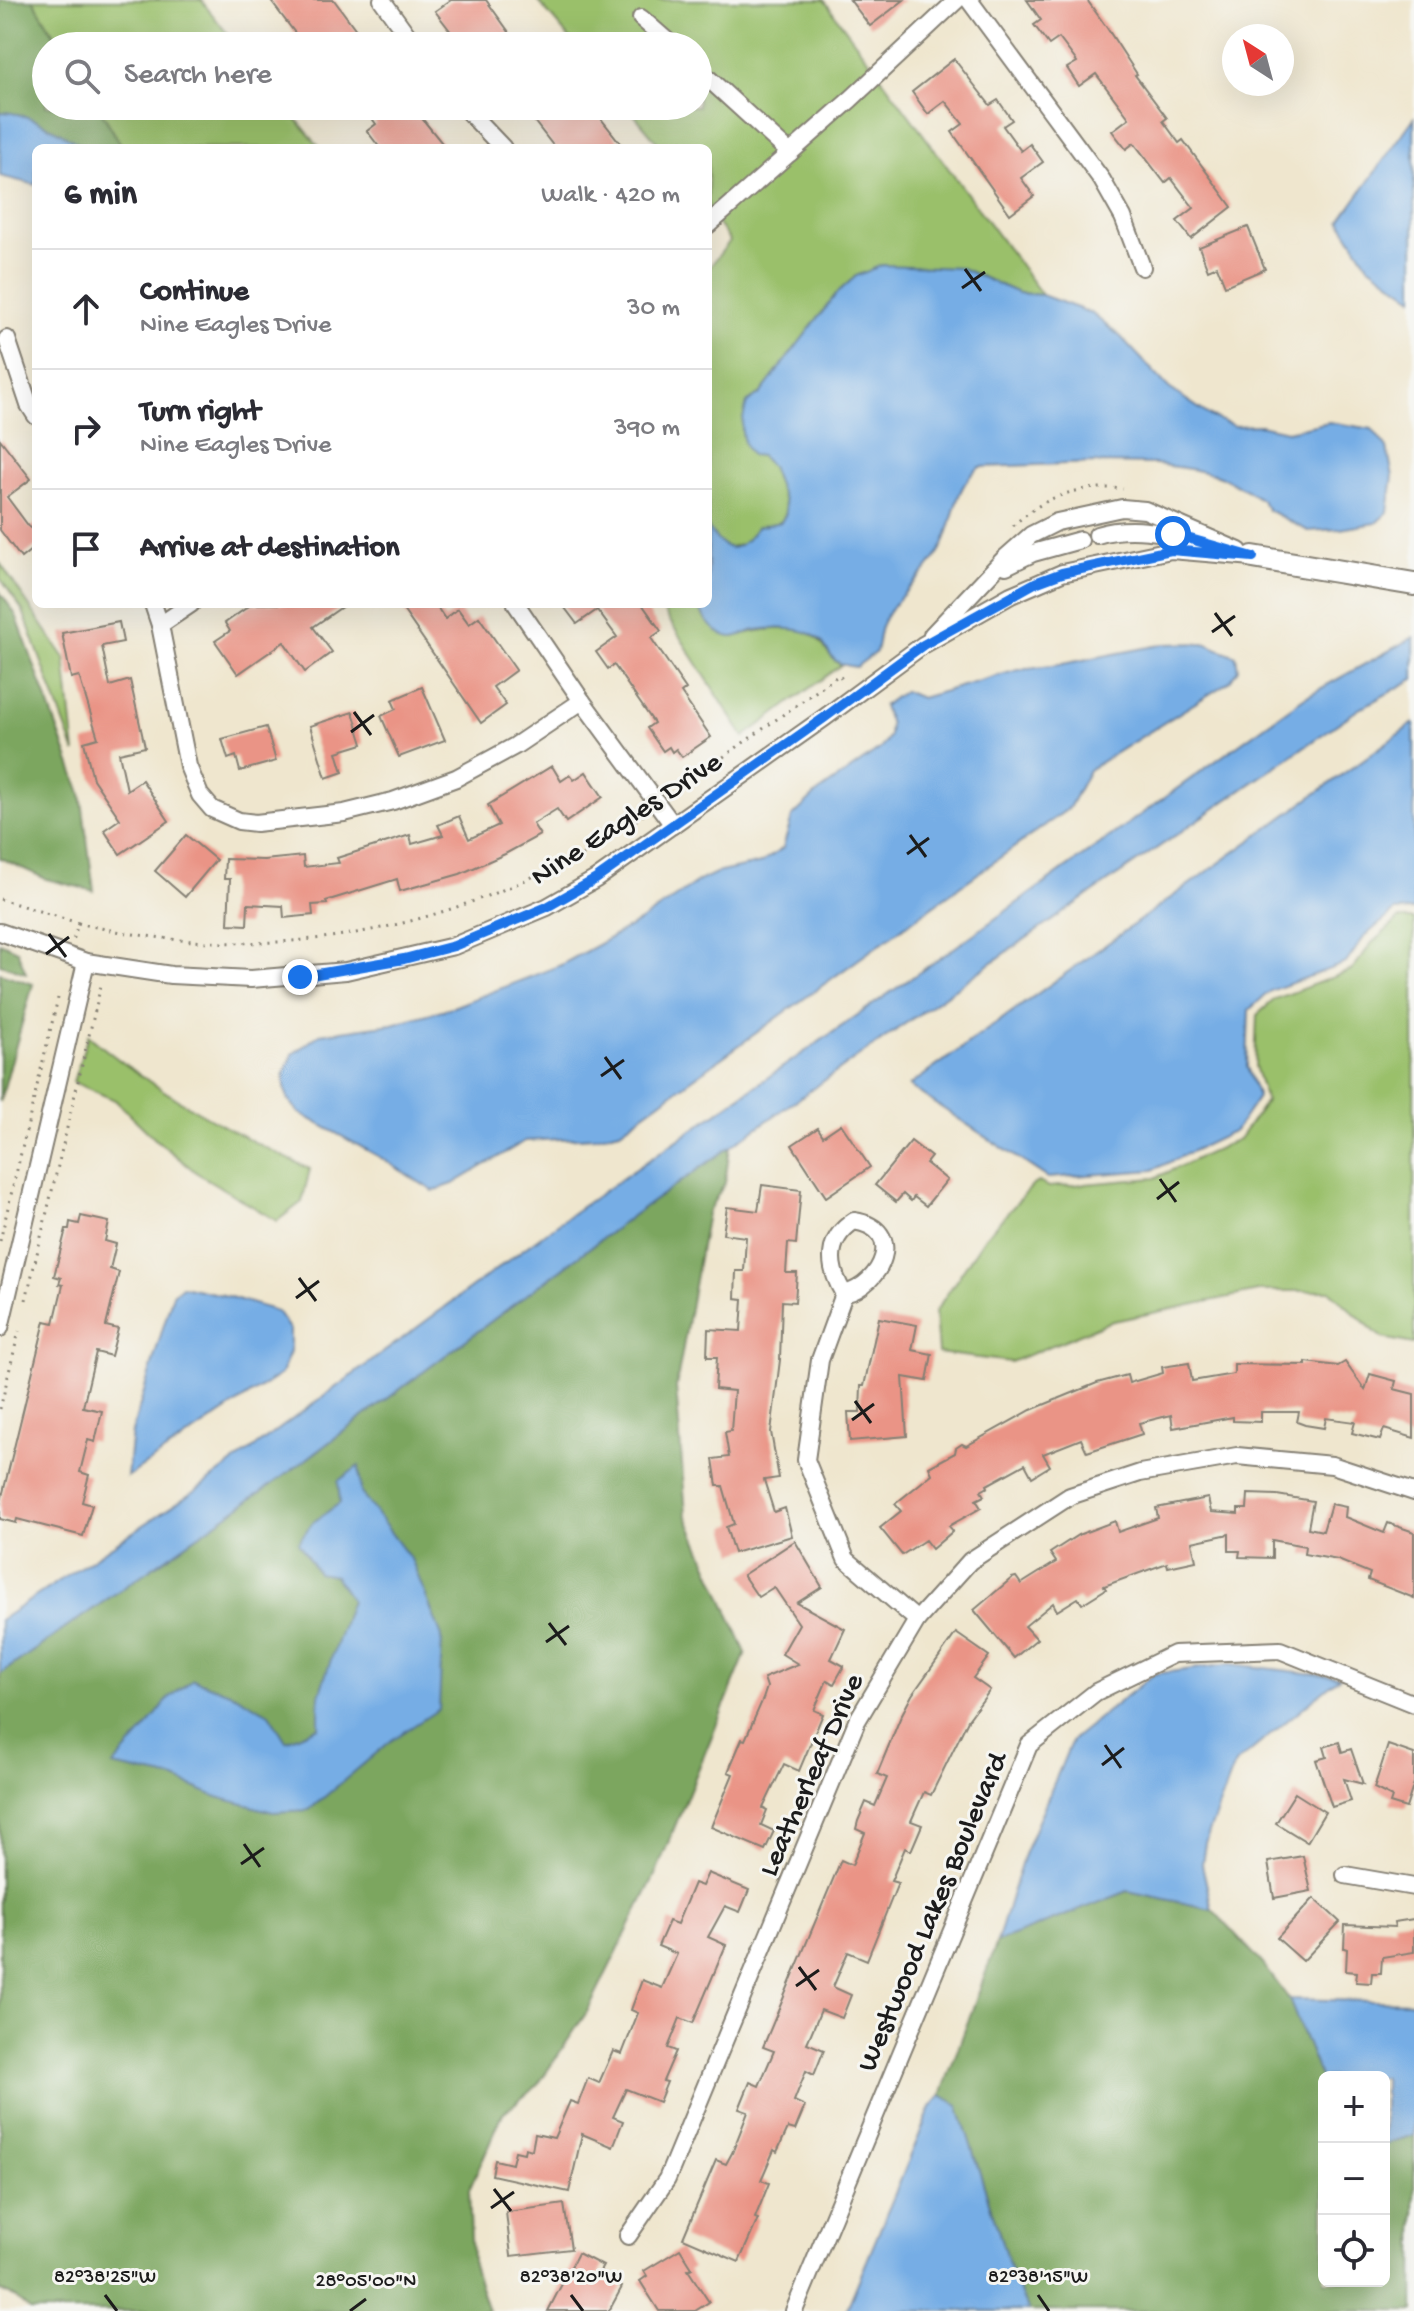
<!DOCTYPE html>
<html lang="en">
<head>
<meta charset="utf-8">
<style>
  body { margin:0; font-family:"Gochi Hand",sans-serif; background:#f2f2f3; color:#2b2b33 }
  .controls { position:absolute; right:24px; bottom:24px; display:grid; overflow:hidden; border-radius:12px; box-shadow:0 8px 32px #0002 }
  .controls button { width:72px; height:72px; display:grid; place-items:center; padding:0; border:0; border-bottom:2px solid #e1e1e2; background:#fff; color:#2b2b33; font:40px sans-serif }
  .compass { position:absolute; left:1222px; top:24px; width:72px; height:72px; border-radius:50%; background:#fff; box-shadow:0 8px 32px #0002; rotate:324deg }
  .stop { position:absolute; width:24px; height:24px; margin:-18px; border:6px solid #1a73e8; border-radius:50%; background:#fff }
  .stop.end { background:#1a73e8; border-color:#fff; box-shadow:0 2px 8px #0008 }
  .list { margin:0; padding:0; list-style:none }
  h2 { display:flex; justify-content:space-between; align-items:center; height:104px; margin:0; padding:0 32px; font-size:34px }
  h2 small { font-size:26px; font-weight:400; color:#7c7c81 }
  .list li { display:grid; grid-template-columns:52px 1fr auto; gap:24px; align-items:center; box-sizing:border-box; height:120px; padding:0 32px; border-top:2px solid #e1e1e2 }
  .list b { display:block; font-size:30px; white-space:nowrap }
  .list p { margin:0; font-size:26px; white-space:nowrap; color:#7c7c81 }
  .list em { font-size:26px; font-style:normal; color:#7c7c81 }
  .icon { flex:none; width:44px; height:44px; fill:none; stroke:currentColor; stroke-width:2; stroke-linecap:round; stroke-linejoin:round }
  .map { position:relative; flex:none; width:1414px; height:2311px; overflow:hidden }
  .search { position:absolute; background:#fff; box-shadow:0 8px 32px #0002; left:32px; top:32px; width:680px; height:88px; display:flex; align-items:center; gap:20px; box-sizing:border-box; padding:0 28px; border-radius:44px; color:#7c7c81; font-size:30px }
  .panel { position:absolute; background:#fff; box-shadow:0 8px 32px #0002; left:32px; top:144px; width:680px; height:464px; border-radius:12px }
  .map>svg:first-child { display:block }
</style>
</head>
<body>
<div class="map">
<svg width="1414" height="2311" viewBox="0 0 1414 2311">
  <rect width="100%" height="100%" fill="#f6f6f2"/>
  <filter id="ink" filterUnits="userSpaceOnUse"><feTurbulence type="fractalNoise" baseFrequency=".0125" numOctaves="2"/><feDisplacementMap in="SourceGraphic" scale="16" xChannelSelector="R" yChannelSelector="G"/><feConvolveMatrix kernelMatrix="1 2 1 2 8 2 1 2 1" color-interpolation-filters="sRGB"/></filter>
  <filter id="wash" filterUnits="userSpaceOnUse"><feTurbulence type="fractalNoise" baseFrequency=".006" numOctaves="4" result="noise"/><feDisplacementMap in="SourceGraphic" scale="32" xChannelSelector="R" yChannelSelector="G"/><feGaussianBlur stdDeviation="1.8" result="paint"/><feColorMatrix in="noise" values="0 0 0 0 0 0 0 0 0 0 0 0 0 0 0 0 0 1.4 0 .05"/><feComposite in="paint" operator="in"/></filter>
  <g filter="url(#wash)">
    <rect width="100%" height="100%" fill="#efe6ce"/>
    <g fill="#9ac06b" stroke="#5b6e44" stroke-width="2">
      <polygon points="33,0 201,0 237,46 61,46"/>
      <polygon points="537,0 824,0 1042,295 1018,293 961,268 856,276 837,293 760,394 747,403 761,456 771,466 784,501 786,513 781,522 757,527 745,544 726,548 716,542 708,528 708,269 730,241 708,211 708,148 662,148 627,106 698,106 698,46 576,46"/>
      <polygon points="98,106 286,106 320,148 123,148"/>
      <polygon points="0,563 65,658 75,753 23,611 0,578"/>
      <path d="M659,604H697L705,619L733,637C753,631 798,622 815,637C826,645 829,659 841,665L744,737Z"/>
      <polygon points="1399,919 1414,919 1414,1344 1382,1338 1330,1291 1258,1291 1109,1322 1011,1362 938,1353 935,1312 985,1237 1034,1184 1039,1182 1049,1187 1155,1178 1239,1139 1266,1101 1255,1066 1257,1015 1275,999 1352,970 1372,943"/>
      <path d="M88,1035C155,1092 231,1132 310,1169L302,1202L277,1221L197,1173L155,1139L115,1100L73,1082Z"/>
    </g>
    <g fill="#7ba65f" stroke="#4c613e" stroke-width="2">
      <polygon points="0,0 33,0 61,46 46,46 46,106 98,106 123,148 86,148 44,124 0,112"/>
      <polygon points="0,592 16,615 81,793 94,891 46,879 0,858"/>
      <polygon points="0,942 17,950 26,973 0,964"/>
      <polygon points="0,973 33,984 0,1102"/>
      <polygon points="730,1147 725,1183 707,1213 676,1387 686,1514 746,1653 655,1875 587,2012 537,2086 503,2113 469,2190 472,2261 488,2311 30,2311 16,2298 0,2291 0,1674 292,1470 636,1213"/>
      <polygon points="1128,1891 1212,1909 1263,1964 1289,1999 1324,2087 1324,2281 1384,2281 1384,2144 1414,2135 1414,2311 1029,2311 1014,2280 958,2105 941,2095 997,1942"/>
    </g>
    <g fill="#76ade5" stroke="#496480" stroke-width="2">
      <path d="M0,112C31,112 60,133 86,148H36V185L0,176Z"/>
      <polygon points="1414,118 1414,298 1368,265 1340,221"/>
      <path d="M882,265L961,268L1018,293L1042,295L1091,313L1121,337L1169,388L1212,417L1234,426L1260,425L1287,431L1329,422L1372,429L1387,448L1393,476L1388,512L1376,523L1340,529L1308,531L1268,510L1261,500L1245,489L1218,475L1190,469L1156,464L1095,463L980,467C952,488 956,521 941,549C926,577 897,594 883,622C878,632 879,642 876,652L856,667C822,663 834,647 813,635C799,627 772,628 756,630C749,631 740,637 732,637C714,636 704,618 697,604H708V528C726,555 738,554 757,527L781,522L786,513L784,501L771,466L761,456L751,455C738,438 741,422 747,403L760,394L837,293L856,276Z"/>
      <polygon points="1414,637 1414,679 1359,709 1034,933 636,1213 292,1470 0,1674 0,1620 195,1491 574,1212 950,951 1305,697"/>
      <polygon points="1204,643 1236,656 1238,669 1230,681 1089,770 1069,808 620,1131 595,1137 525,1141 453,1184 433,1191 378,1156 299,1113 288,1099 284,1085 285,1071 293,1054 320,1034 392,1024 453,1007 561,965 639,922 699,881 716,873 761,863 783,848 792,817 816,794 881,748 889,736 890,724 883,706 904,691 921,698 1018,670 1052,666 1165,644"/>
      <polygon points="1414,723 1414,910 1395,911 1365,936 1346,963 1270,991 1249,1010 1247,1067 1258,1097 1235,1131 1153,1170 1048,1178 909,1086"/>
      <polygon points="182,1286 227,1296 277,1311 290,1330 290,1352 281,1374 127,1477 132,1432 173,1294"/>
      <polygon points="359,1466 361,1493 412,1561 442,1637 439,1709 392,1740 309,1810 273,1812 217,1797 175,1779 113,1766 149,1725 167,1700 193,1679 235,1695 269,1714 286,1741 319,1727 319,1695 351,1600 335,1576 318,1573 298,1542 313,1522 340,1503 338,1481"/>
      <polygon points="1231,1664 1340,1677 1235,1764 1205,1843 1202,1864 1212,1909 1128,1891 997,1942 1023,1857 1072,1740 1154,1674"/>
      <polygon points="1289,1999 1414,2002 1414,2135 1384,2144 1384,2077 1324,2077 1324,2087"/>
      <polygon points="941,2095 958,2105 1014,2280 1029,2311 846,2311 931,2107"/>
    </g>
    <g id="blocks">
      <g fill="#ea9486">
        <polygon points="270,0 334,0 368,46 305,46"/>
        <polygon points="451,0 486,0 519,46 462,46 435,11"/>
        <polygon points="850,0 904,0 870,26"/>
        <polygon points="1027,0 1087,0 1107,28 1137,74 1135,75 1167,118 1163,121 1179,143 1183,140 1232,207 1191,239 1177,221 1194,208 1171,178 1165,183 1134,143 1126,149 1112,131 1129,118 1096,74 1079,86 1067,68 1077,62 1059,38 1049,45 1034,25 1041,20"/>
        <polygon points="954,59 990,105 998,100 1012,120 1003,126 1021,151 1030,144 1043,162 1021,178 1034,196 1010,214 952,132 963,124 945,101 928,114 912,92"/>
        <polygon points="363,106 412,106 446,148 380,148 367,131 376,124"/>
        <polygon points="553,106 591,106 624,148 555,148 534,121"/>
        <polygon points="1248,227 1265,269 1225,286 1217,266 1208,270 1199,247"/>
        <polygon points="0,439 31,479 7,497 30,528 36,524 36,546 21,558 0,530"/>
        <polygon points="252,604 346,604 313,627 332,652 305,672 284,642 238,674 215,641 230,631 225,623"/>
        <polygon points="399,604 435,604 445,619 458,609 469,624 479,617 516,670 493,687 506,705 481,723"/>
        <polygon points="562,604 642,604 661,631 651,638 686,689 681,693 711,737 682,757 676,749 672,752 669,747 663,751 647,728 654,723 614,665 608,669 596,652 617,637 597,610 577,624"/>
        <polygon points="119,622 123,642 102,646 110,686 130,680 145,747 119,753 127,790 142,780 169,821 120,854 104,830 120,819 93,779 84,742 98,738 79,676 71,678 62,633"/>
        <polygon points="422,687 445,740 399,757 381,716 396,709 392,700"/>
        <polygon points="353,712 363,744 337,752 343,772 326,778 310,726"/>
        <polygon points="266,727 276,761 240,771 236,756 228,759 222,739"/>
        <polygon points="552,766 561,781 570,775 574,780 586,772 603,797 566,822 557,809 533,824 540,835 505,854 460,874 400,891 397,879 326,901 327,904 312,905 313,915 284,918 283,906 248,904 247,925 228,924 230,879 224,879 225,859 264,860 303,856 304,867 339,863 337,858 410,835 412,844 443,835 438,825 459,816 469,839 499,825 488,805"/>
        <polygon points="186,835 216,860 185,897 155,871"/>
        <polygon points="841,1124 870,1167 826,1197 792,1145 818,1128 823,1136"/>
        <polygon points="911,1141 931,1157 926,1163 947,1180 926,1206 914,1197 911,1201 903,1194 896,1202 875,1185"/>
        <polygon points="762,1185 801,1190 796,1244 788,1243 786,1273 797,1273 795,1302 782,1301 780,1360 771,1432 779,1478 764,1480 774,1512 785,1508 792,1536 734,1553 726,1527 734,1524 723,1486 717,1486 713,1459 729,1457 725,1432 731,1431 734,1391 715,1389 717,1357 707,1357 708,1329 741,1331 743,1299 735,1298 736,1271 744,1271 746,1237 723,1234 727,1207 758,1211"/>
        <polygon points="81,1216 109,1222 105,1241 116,1244 110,1269 119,1272 106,1326 118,1329 111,1356 96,1352 83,1407 102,1411 95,1442 88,1440 80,1472 89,1475 82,1502 92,1505 83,1536 17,1519 16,1523 0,1519 0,1505 45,1321 54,1323 63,1285 59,1284 61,1278 54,1276 66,1229 69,1229 70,1222 79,1224"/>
        <polygon points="879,1318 917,1325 912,1350 932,1354 927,1381 903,1377 907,1436 850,1441 848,1412 860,1412 861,1386 864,1386"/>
        <polygon points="1306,1362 1338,1366 1345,1362 1365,1390 1370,1374 1396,1381 1394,1389 1414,1394 1414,1438 1384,1429 1380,1440 1352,1433 1355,1422 1326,1418 1324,1428 1305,1425 1297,1422 1299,1412 1261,1412 1261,1422 1233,1421 1233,1417 1173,1428 1171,1415 1139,1423 1142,1434 1087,1452 1081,1439 1043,1454 1050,1466 1032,1477 1025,1464 987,1485 988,1487 981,1491 984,1496 976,1500 981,1508 949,1526 953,1531 932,1549 925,1540 902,1555 880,1528 901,1511 895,1504 932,1474 929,1467 955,1453 956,1448 962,1444 966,1446 1031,1410 1097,1383 1127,1375 1129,1383 1163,1373 1162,1367 1189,1363 1192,1381 1234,1374 1234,1364 1306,1365"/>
        <polygon points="1248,1494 1277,1495 1313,1501 1308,1528 1323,1531 1331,1504 1346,1507 1345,1517 1384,1533 1388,1523 1414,1532 1414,1598 1368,1580 1370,1573 1338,1560 1304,1554 1305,1546 1272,1540 1272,1558 1239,1557 1240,1551 1229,1551 1229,1534 1192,1542 1196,1561 1168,1567 1167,1563 1104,1586 1106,1589 1082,1604 1078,1598 1057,1611 1053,1603 1025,1626 1037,1639 1014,1658 974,1610 1012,1578 1016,1577 1021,1584 1056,1562 1050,1553 1078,1535 1115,1521 1118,1532 1158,1518 1156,1508 1208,1498 1211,1512 1238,1514 1238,1509 1247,1509"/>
        <polygon points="795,1541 822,1587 797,1603 845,1629 831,1659 844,1666 834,1684 827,1680 814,1710 823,1714 799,1771 784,1764 763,1808 767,1810 761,1825 774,1831 765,1850 711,1827 733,1774 728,1772 742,1739 745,1740 763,1699 767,1687 764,1678 798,1664 782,1654 799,1624 774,1587 758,1597 743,1575"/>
        <polygon points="956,1633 989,1656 973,1678 990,1690 968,1720 931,1795 924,1792 911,1821 922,1825 911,1851 905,1848 891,1881 898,1883 867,1960 848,1952 833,1987 851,1995 842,2018 821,2010 807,2043 824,2050 814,2075 806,2071 794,2101 805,2106 795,2130 788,2128 777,2152 774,2150 761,2180 769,2183 755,2218 758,2219 739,2262 683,2238 716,2160 726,2164 732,2153 748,2112 739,2109 750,2082 759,2086 774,2051 763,2047 841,1860 852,1865 865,1833 856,1829 858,1821 866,1802 875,1806 887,1778 877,1774 901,1716 912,1695"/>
        <polygon points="1339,1742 1342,1752 1351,1749 1363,1784 1344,1779 1351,1801 1332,1807 1316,1760 1327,1757 1324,1747"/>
        <polygon points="1388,1745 1414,1754 1414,1783 1406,1808 1390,1803 1392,1797 1374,1788"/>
        <polygon points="1295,1793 1325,1812 1307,1842 1276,1823"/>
        <polygon points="1303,1856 1311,1891 1274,1898 1268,1862"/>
        <polygon points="708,1873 749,1890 740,1912 725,1906 708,1937 726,1945 693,2023 680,2018 668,2048 676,2051 663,2081 667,2082 659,2102 626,2089 613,2117 623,2121 613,2147 582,2134 569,2192 492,2175 495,2160 512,2164 515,2151 524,2153 525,2148 532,2150 535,2134 554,2138 570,2101 578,2104 588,2078 599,2083 613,2051 622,2054 638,2013 631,2010 642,1980 662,1988 677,1954 658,1946 669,1921 677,1924 694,1883 702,1886"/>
        <polygon points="1314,1898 1340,1922 1303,1961 1277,1938"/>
        <polygon points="1414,1919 1414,1952 1382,1957 1381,1973 1372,1973 1371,1983 1356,1982 1357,1972 1346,1971 1347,1949 1344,1948 1345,1925 1395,1927 1394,1922"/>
        <polygon points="564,2204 571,2249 511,2256 506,2212"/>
        <polygon points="680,2249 692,2268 688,2270 709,2302 695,2311 659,2311 640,2281 647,2276 644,2271"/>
        <polygon points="578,2253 603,2266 598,2275 622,2287 609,2311 548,2311"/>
      </g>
    </g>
  </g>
  <g filter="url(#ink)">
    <use href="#blocks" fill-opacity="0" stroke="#868175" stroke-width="2"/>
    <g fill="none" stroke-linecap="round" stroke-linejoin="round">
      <g stroke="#868175" stroke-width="20">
        <g id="street">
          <polyline points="382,0 415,46"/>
          <polyline points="969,0 1102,180 1123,217 1142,267"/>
          <polyline points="641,18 673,46"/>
          <polyline points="698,69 790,153"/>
          <polyline points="463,106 503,148"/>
          <polyline points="708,225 851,99 957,0"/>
          <polyline points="7,339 29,405 36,416"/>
          <path d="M1097,535C1130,525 1165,532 1197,541"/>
          <polyline points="1006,566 1033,553 1080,540"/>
          <polyline points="153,604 160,625 188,766 200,795 212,809 239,821 256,823 344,813 393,801 456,778 515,746 582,701"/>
          <polyline points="516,604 582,701 673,825"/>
          <polyline points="160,625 191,604"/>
          <polyline points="932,635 1005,558 1031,535 1057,522 1122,508 1145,510 1239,551"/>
          <polyline points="0,932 86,962 171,975 251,979 346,971 454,946 547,907 596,879 824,718 923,645 1011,595 1062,573 1171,550 1253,557"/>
          <path d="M844,1294C882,1285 907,1229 854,1221C826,1239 827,1266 844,1294L820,1360L806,1460L846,1559L917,1620"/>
          <polyline points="0,1328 86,962"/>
          <polyline points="1345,1875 1414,1887"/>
          <polyline points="628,2236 667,2179 857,1721 917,1620 970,1561 1070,1496 1140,1473 1237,1456 1332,1465 1414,1492"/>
          <polyline points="794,2311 1029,1745 1096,1692 1174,1654 1280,1650 1414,1704"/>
        </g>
      </g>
      <g stroke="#868175" stroke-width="26">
        <polyline id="secondary" points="1253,557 1414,584"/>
      </g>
      <g stroke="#868175" stroke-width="3" stroke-dasharray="2 6" stroke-linecap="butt">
        <path d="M1013,526C1043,496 1081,484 1123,489"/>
        <polyline points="671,794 839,675 845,683"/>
        <polyline points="0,899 78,923 73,941"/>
        <path d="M78,923C252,964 410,941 569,859L582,856L645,814"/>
        <polyline points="0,1241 58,998"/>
        <polyline points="26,1300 102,981"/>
        <polyline points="0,1409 19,1331"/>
      </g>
      <use href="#street" stroke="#fff" stroke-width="16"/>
      <use href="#secondary" stroke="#fff" stroke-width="22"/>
    </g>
  </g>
  <g fill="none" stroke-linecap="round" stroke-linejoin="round" filter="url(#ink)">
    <polyline stroke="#1a73e8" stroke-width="10" points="300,977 404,959 454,946 547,907 596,879 824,718 923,645 1035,583 1062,573 1171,550 1253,557 1173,534"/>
  </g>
  <path fill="none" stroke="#1c1c1c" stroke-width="3" d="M965,269L981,291M962,288L985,272M1215,613L1232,636M1212,632L1235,616M354,712L371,735M351,732L374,715M910,835L926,857M907,854L929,838M49,934L66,957M46,954L69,937M605,1057L621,1079M601,1076L624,1060M1160,1179L1176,1202M1157,1199L1179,1182M299,1278L316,1301M296,1298L319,1281M855,1401L871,1423M852,1420L874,1404M549,1623L566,1645M546,1642L569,1626M1105,1745L1121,1768M1102,1765L1124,1748M244,1844L260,1867M241,1864L264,1848M799,1967L816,1990M796,1986L819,1970M494,2189L511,2211M491,2208L514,2192M105,2295L117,2311M571,2295L583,2311M1038,2295L1049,2311M350,2311L366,2299"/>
  <g text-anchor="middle" stroke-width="6" stroke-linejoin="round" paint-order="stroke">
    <g font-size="30" fill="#1c1c1c" stroke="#f6f6f2">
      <text transform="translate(625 817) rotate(-33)" y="10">Nine Eagles Drive</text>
      <text transform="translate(809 1774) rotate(-66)" y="10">Leatherleaf Drive</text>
      <text transform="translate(930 1911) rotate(-67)" y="10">Westwood Lakes Boulevard</text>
    </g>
  </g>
  <g font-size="20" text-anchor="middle" fill="#1c1c1c" stroke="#f6f6f2" stroke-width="6" stroke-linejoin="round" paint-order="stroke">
    <text x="105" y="2282">82°38'25"W</text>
    <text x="571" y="2282">82°38'20"W</text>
    <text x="1038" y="2282">82°38'15"W</text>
    <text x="366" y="2286">28°05'00"N</text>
  </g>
</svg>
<div class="controls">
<button>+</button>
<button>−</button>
<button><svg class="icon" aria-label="locate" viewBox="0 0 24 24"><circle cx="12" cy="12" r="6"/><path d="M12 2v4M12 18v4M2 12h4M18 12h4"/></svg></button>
</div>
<svg class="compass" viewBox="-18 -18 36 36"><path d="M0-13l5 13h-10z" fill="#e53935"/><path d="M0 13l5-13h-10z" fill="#7c7c81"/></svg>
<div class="stop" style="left:1173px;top:534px"></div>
<div class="stop end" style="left:300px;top:977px"></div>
<div class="search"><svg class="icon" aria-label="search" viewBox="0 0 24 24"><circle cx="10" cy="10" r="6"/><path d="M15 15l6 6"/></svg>Search here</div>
<section class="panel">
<h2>6 min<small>Walk · 420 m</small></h2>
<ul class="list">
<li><svg class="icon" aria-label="ahead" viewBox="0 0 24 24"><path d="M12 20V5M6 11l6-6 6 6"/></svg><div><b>Continue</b><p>Nine Eagles Drive</p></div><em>30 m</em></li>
<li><svg class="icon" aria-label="right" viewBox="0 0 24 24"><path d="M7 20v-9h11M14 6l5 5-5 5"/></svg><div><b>Turn right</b><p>Nine Eagles Drive</p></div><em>390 m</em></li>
<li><svg class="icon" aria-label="arrive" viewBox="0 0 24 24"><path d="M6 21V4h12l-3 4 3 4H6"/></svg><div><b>Arrive at destination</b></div></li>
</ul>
</section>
</div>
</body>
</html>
